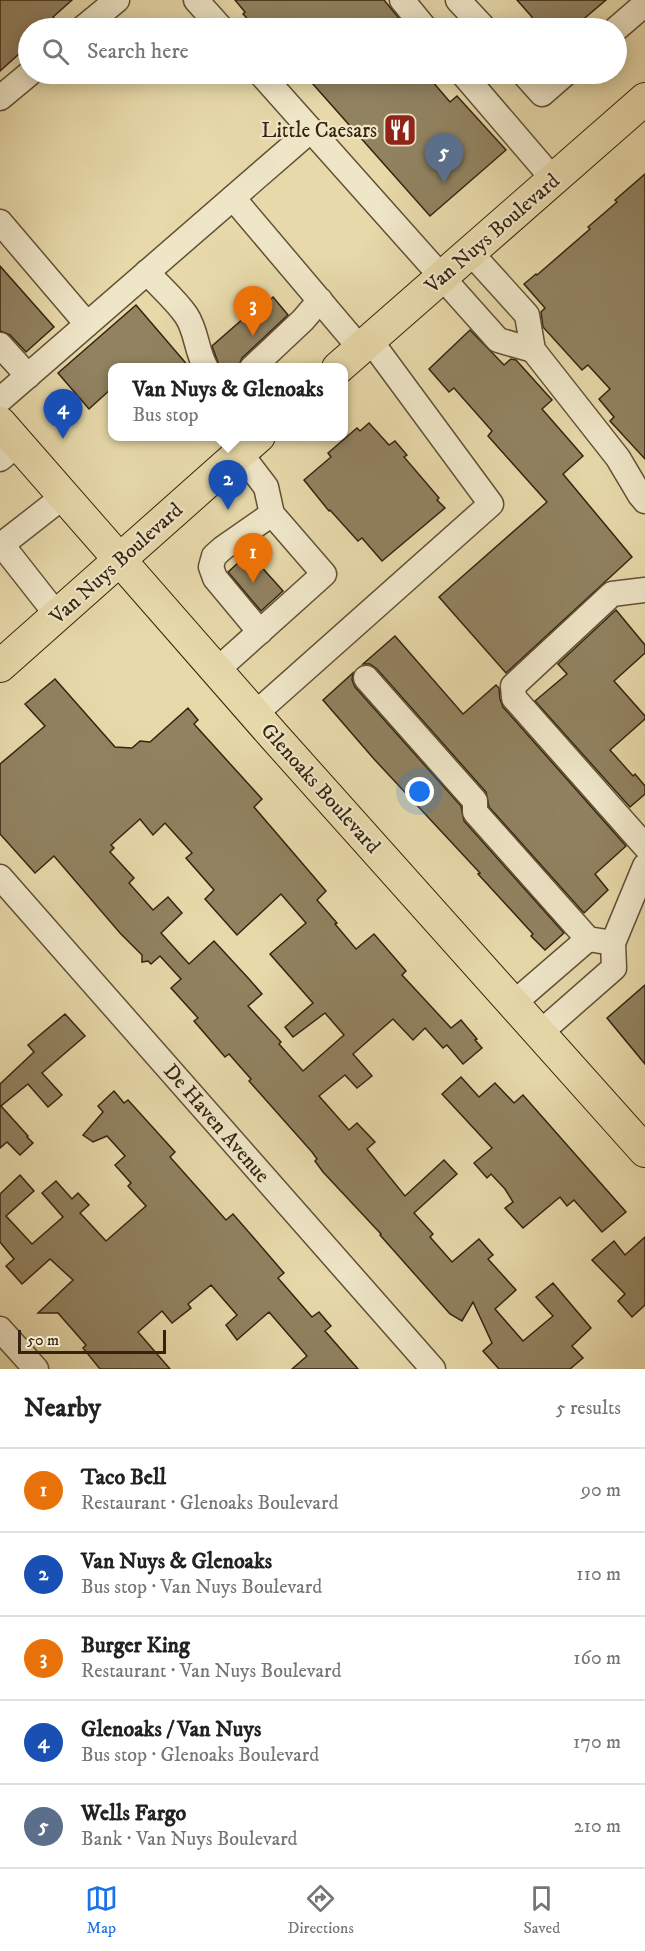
<!DOCTYPE html>
<html lang="en">
<head>
<meta charset="utf-8">
<style>
  body { margin:0; font-family:"IM FELL DW Pica",serif; background:#f6f6f6; color:#222 }
  .scale { position:absolute; left:18px; bottom:15px; width:148px; box-sizing:border-box; padding-left:6px; border:3px solid #34240f; border-top:0; font-size:16px; line-height:21px; white-space:nowrap; color:#34240f; -webkit-text-stroke:4px #efe6c8; paint-order:stroke }
  .you { position:absolute; left:420px; top:792px; width:21px; height:21px; margin:-15px; border:4px solid #fff; border-radius:50%; background:#1a73e8; box-shadow:0 0 0 9px #1a73e833 }
  .badge { display:grid; place-items:center; width:39px; height:39px; border-radius:50%; background:#1a73e8; color:#fff; font-size:20px; font-weight:700 }
  .pin { position:absolute; translate:-50% -50px; filter:drop-shadow(0 2px 3px #0008) }
  .pin::after { content:''; position:absolute; top:32px; width:21px; height:18px; background:inherit; clip-path:polygon(0 0,100% 0,50% 100%) }
  .popup { position:absolute; left:108px; top:363px; width:240px; height:78px; box-sizing:border-box; display:grid; place-content:center; border-radius:12px; background:#fff; filter:drop-shadow(0 2px 4px #0005); font-size:20px; white-space:nowrap; color:#767676 }
  .popup b { font-size:22px; color:#222 }
  .popup::after { content:''; position:absolute; left:50%; top:100%; margin-left:-12px; border:12px solid transparent; border-top-color:#fff }
  .list { margin:0; padding:0; list-style:none }
  h2 { display:flex; justify-content:space-between; align-items:center; height:78px; margin:0; padding:0 24px; font-size:26px }
  h2 small { font-size:20px; font-weight:400; color:#767676 }
  .list li { display:grid; grid-template-columns:39px 1fr auto; gap:18px; align-items:center; box-sizing:border-box; height:84px; padding:0 24px; border-top:2px solid #e0e0e0 }
  .list b { display:block; font-size:22px; white-space:nowrap }
  .list p { margin:0; font-size:20px; white-space:nowrap; color:#767676 }
  .list em { font-size:20px; font-style:normal; color:#767676 }
  .icon { flex:none; width:33px; height:33px; fill:none; stroke:currentColor; stroke-width:2; stroke-linecap:round; stroke-linejoin:round }
  .map { position:relative; flex:none; width:645px; height:1369px; overflow:hidden }
  .search { position:absolute; background:#fff; box-shadow:0 3px 15px #0003; left:18px; right:18px; top:18px; height:66px; display:flex; align-items:center; gap:15px; box-sizing:border-box; padding:0 21px; border-radius:33px; color:#767676; font-size:22px }
  .sheet { height:498px; background:#fff }
  nav { display:flex; justify-content:space-around; align-items:center; box-sizing:border-box; height:84px; border-top:2px solid #e0e0e0; background:#fff; font-size:16px; color:#767676 }
  nav a { display:grid; justify-items:center; gap:3px }
  nav .on { color:#1a73e8 }
  .map>svg:first-child { display:block }
</style>
</head>
<body>
<div class="map">
<svg width="645" height="1369" viewBox="0 0 645 1369">
  <rect width="100%" height="100%" fill="#e7d9aa"/>
  <filter id="stains"><feTurbulence type="fractalNoise" baseFrequency=".00333" numOctaves="4"/><feColorMatrix values="0 0 0 0 .2 0 0 0 0 .09 0 0 0 0 .02 0 0 0 .5 -.17"/></filter>
  <radialGradient id="worn" r=".72"><stop offset=".6" stop-color="#630" stop-opacity="0"/><stop offset="1" stop-color="#630" stop-opacity=".3"/></radialGradient>
  <g fill="#918260" stroke="#34240f" stroke-width="1.5" fill-rule="evenodd">
    <polygon points="0,0 72,0 53,17 57,21 49,28 28,28 28,46 0,71"/>
    <polygon points="235,0 384,0 407,28 256,28 243,14 245,12"/>
    <polygon points="517,0 606,0 573,28 531,28 532,17"/>
    <polygon points="304,74 426,74 450,102 457,96 506,150 430,216"/>
    <polygon points="645,174 645,459 610,421 614,417 599,399 610,389 588,365 582,370 543,327 541,312 545,308 524,284 536,274 537,275 590,229 588,227 617,202 615,200"/>
    <polygon points="0,266 54,327 26,352 10,335 0,331"/>
    <polygon points="273,297 288,315 242,358 238,368 220,368 212,346 267,298 270,300"/>
    <polygon points="136,305 190,368 112,368 112,388 89,409 58,373"/>
    <polygon points="470,330 504,365 511,359 516,360 552,400 542,409 583,456 563,474 632,557 506,673 439,597 547,502 488,436 492,431 454,388 449,392 429,369"/>
    <polygon points="369,423 389,445 395,441 407,455 404,457 439,498 437,500 445,508 382,561 362,538 358,541 330,510 329,511 304,480 331,457 328,453 357,428 360,431"/>
    <polygon points="249,553 283,591 261,611 228,572"/>
    <polygon points="616,610 645,645 645,653 614,681 645,716 645,719 610,750 633,776 635,774 645,786 645,794 630,807 535,701 567,674 558,664"/>
    <polygon points="395,636 463,714 496,685 499,688 500,699 503,707 626,846 595,874 608,890 584,913 489,807 486,792 377,669 370,664 363,664"/>
    <polygon points="353,673 352,680 355,687 461,806 464,821 564,933 545,950 531,936 533,934 478,874 480,873 374,759 323,700"/>
    <path d="M55,679L115,747L132,748L140,741L150,742L188,708L198,720L194,724L262,799L254,807L326,891L317,900L337,923L335,924L356,949L374,934L406,971L402,975L451,1028L461,1020L477,1039L475,1040L482,1048L463,1064L447,1045L443,1048L425,1028L413,1040L393,1019L353,1054L372,1076L357,1088L345,1075L319,1096L349,1130L357,1123L375,1142L367,1149L405,1196L444,1160L457,1174L414,1213L433,1234L430,1237L452,1262L479,1239L493,1255L488,1259L516,1290L495,1309L523,1341L553,1316L536,1297L553,1283L591,1328L572,1346L583,1358L570,1369H499L483,1351L492,1343L473,1302L462,1321L450,1314L380,1235L381,1234L323,1172L315,1161L317,1159L312,1152L249,1081L251,1079L229,1054L225,1057L194,1021L198,1018L171,988L181,979L160,956L151,964L148,961L142,962V955L120,933L54,856L35,873L0,834V764L45,726L25,704ZM140,819L153,835L165,823L192,853L186,858L214,890L205,899L237,935L281,894L306,923L270,954L313,1003L285,1027L293,1037L325,1013L344,1035L303,1071L279,1044L281,1042L248,1006L262,994L249,979L214,941L189,964L161,933L182,913L168,897L153,910L129,883L134,878L110,852L114,848L111,845Z"/>
    <polygon points="645,985 645,1064 607,1018"/>
    <polygon points="65,1014 85,1036 42,1073 62,1095 48,1107 28,1084 1,1106 28,1136 27,1137 33,1143 20,1155 7,1142 0,1148 0,1084 34,1052 28,1045"/>
    <polygon points="461,1077 479,1097 495,1083 514,1103 523,1095 626,1212 602,1232 574,1200 567,1206 560,1197 523,1228 505,1208 513,1202 505,1189 491,1174 487,1178 474,1163 492,1148 442,1094"/>
    <polygon points="114,1091 124,1103 128,1100 175,1152 170,1157 226,1220 233,1214 253,1237 284,1273 278,1278 312,1317 319,1312 331,1326 325,1331 358,1369 292,1369 307,1356 269,1312 237,1340 226,1325 237,1315 211,1285 188,1304 191,1308 172,1323 162,1311 138,1332 170,1369 100,1369 83,1348 86,1345 58,1313 38,1313 73,1280 50,1259 22,1284 6,1266 14,1259 0,1242 0,1194 20,1175 34,1191 6,1216 32,1244 63,1217 42,1193 56,1181 72,1199 78,1193 89,1205 80,1213 106,1241 146,1206 128,1186 131,1183 115,1165 125,1156 107,1136 93,1142 83,1135 103,1112 98,1106"/>
    <polygon points="645,1237 645,1305 632,1317 618,1301 625,1294 592,1260 614,1241 625,1255"/>
  </g>
  <g fill="none" stroke-linecap="round" stroke-linejoin="round">
    <g stroke="#615136" stroke-width="27">
      <g id="minor">
        <polyline points="196,0 221,28"/>
        <polyline points="402,0 425,28"/>
        <polyline points="458,0 484,28"/>
        <polyline points="83,28 117,0"/>
        <polyline points="616,29 645,4"/>
        <polyline points="261,74 498,340 533,350"/>
        <polyline points="463,74 553,179"/>
        <polyline points="524,74 542,94 565,74"/>
        <polyline points="0,98 29,74"/>
        <polyline points="233,198 360,348"/>
        <polyline points="0,222 87,324"/>
        <polyline points="470,252 527,315 533,350 618,458 640,495 645,501"/>
        <path d="M147,272C159,286 175,299 186,315C197,331 196,351 206,368"/>
        <polyline points="0,345 28,376"/>
        <polyline points="252,368 303,320 320,300"/>
        <polyline points="0,400 311,130"/>
        <polyline points="0,459 18,444"/>
        <polyline points="2,545 57,615"/>
        <polyline points="0,546 64,496"/>
        <polyline points="645,590 612,594 513,686 514,698 645,846"/>
        <polyline points="260,632 215,578 211,567 214,556 223,548 272,514"/>
        <polyline points="217,670 324,574 272,514 266,487 240,453"/>
        <polyline points="366,678 475,801 475,812 588,939 613,943"/>
        <polyline points="255,714 491,504 370,340"/>
        <polyline points="0,877 433,1369"/>
        <polyline points="514,1003 588,939"/>
        <polyline points="541,1032 614,968 613,943 645,866"/>
        <polyline points="0,1329 36,1369"/>
      </g>
    </g>
    <g stroke="#34240f" stroke-width="34">
      <g id="major">
        <polyline points="338,368 645,99"/>
        <polyline points="0,423 273,735 645,1151"/>
        <polyline points="0,666 259,436"/>
      </g>
    </g>
    <use href="#minor" stroke="#efe6c8" stroke-width="24"/>
    <use href="#major" stroke="#e7d9aa" stroke-width="32"/>
  </g>
  <defs>
    <g id="restaurant-square" transform="scale(1.725)"><rect x="-9" y="-9" width="18" height="18" rx="4" fill="#8f2418" stroke="#efe6c8"/><path d="M-5-6h1v4h1v-4h1v4h1v-4h1v5L-1.5 .5V6h-2V.5L-5-1ZM5-6V6H3V1.5H1.5Q1.5-4 5-6Z" fill="#fff"/></g>
  </defs>
  <g fill-rule="evenodd">
    <use href="#restaurant-square" x="400" y="130"/>
  </g>
  <g text-anchor="middle" stroke-width="4.5" stroke-linejoin="round" paint-order="stroke">
    <g font-size="21" fill="#34240f" stroke="#efe6c8" text-anchor="end">
      <text x="377" y="137">Little Caesars</text>
    </g>
    <g font-size="21" fill="#34240f" stroke="#efe6c8">
      <text transform="translate(492 233) rotate(-41)" y="7">Van Nuys Boulevard</text>
      <text transform="translate(116 563) rotate(-42)" y="7">Van Nuys Boulevard</text>
      <text transform="translate(321 788) rotate(48)" y="7">Glenoaks Boulevard</text>
      <text transform="translate(217 1123) rotate(49)" y="7">De Haven Avenue</text>
    </g>
  </g>
  <rect width="100%" height="100%" filter="url(#stains)"/>
  <rect width="100%" height="100%" fill="url(#worn)"/>
</svg>
<div class="scale">50 m</div>
<div class="you"></div>
<div class="pin badge" style="left:253px;top:583px;background:#e8710a">1</div>
<div class="pin badge" style="left:228px;top:510px;background:#1a4fb4">2</div>
<div class="popup"><b>Van Nuys &amp; Glenoaks</b>Bus stop</div>
<div class="pin badge" style="left:253px;top:336px;background:#e8710a">3</div>
<div class="pin badge" style="left:63px;top:439px;background:#1a4fb4">4</div>
<div class="pin badge" style="left:444px;top:183px;background:#5c6f8a">5</div>
<div class="search"><svg class="icon" aria-label="search" viewBox="0 0 24 24"><circle cx="10" cy="10" r="6"/><path d="M15 15l6 6"/></svg>Search here</div>
</div>
<section class="sheet">
<h2>Nearby<small>5 results</small></h2>
<ul class="list">
<li><span class="badge" style="background:#e8710a">1</span><div><b>Taco Bell</b><p>Restaurant · Glenoaks Boulevard</p></div><em>90 m</em></li>
<li><span class="badge" style="background:#1a4fb4">2</span><div><b>Van Nuys &amp; Glenoaks</b><p>Bus stop · Van Nuys Boulevard</p></div><em>110 m</em></li>
<li><span class="badge" style="background:#e8710a">3</span><div><b>Burger King</b><p>Restaurant · Van Nuys Boulevard</p></div><em>160 m</em></li>
<li><span class="badge" style="background:#1a4fb4">4</span><div><b>Glenoaks / Van Nuys</b><p>Bus stop · Glenoaks Boulevard</p></div><em>170 m</em></li>
<li><span class="badge" style="background:#5c6f8a">5</span><div><b>Wells Fargo</b><p>Bank · Van Nuys Boulevard</p></div><em>210 m</em></li>
</ul>
</section>
<nav>
<a class="on"><svg class="icon" aria-label="map" viewBox="0 0 24 24"><path d="M3 6l6-2 6 2 6-2v14l-6 2-6-2-6 2zM9 4v14M15 6v14"/></svg>Map</a>
<a><svg class="icon" aria-label="directions" viewBox="0 0 24 24"><path d="M12 3l9 9-9 9-9-9zM9 14v-3h6M13 9l2 2-2 2"/></svg>Directions</a>
<a><svg class="icon" aria-label="saved" viewBox="0 0 24 24"><path d="M7 4h10v16l-5-4-5 4z"/></svg>Saved</a>
</nav>
</body>
</html>
